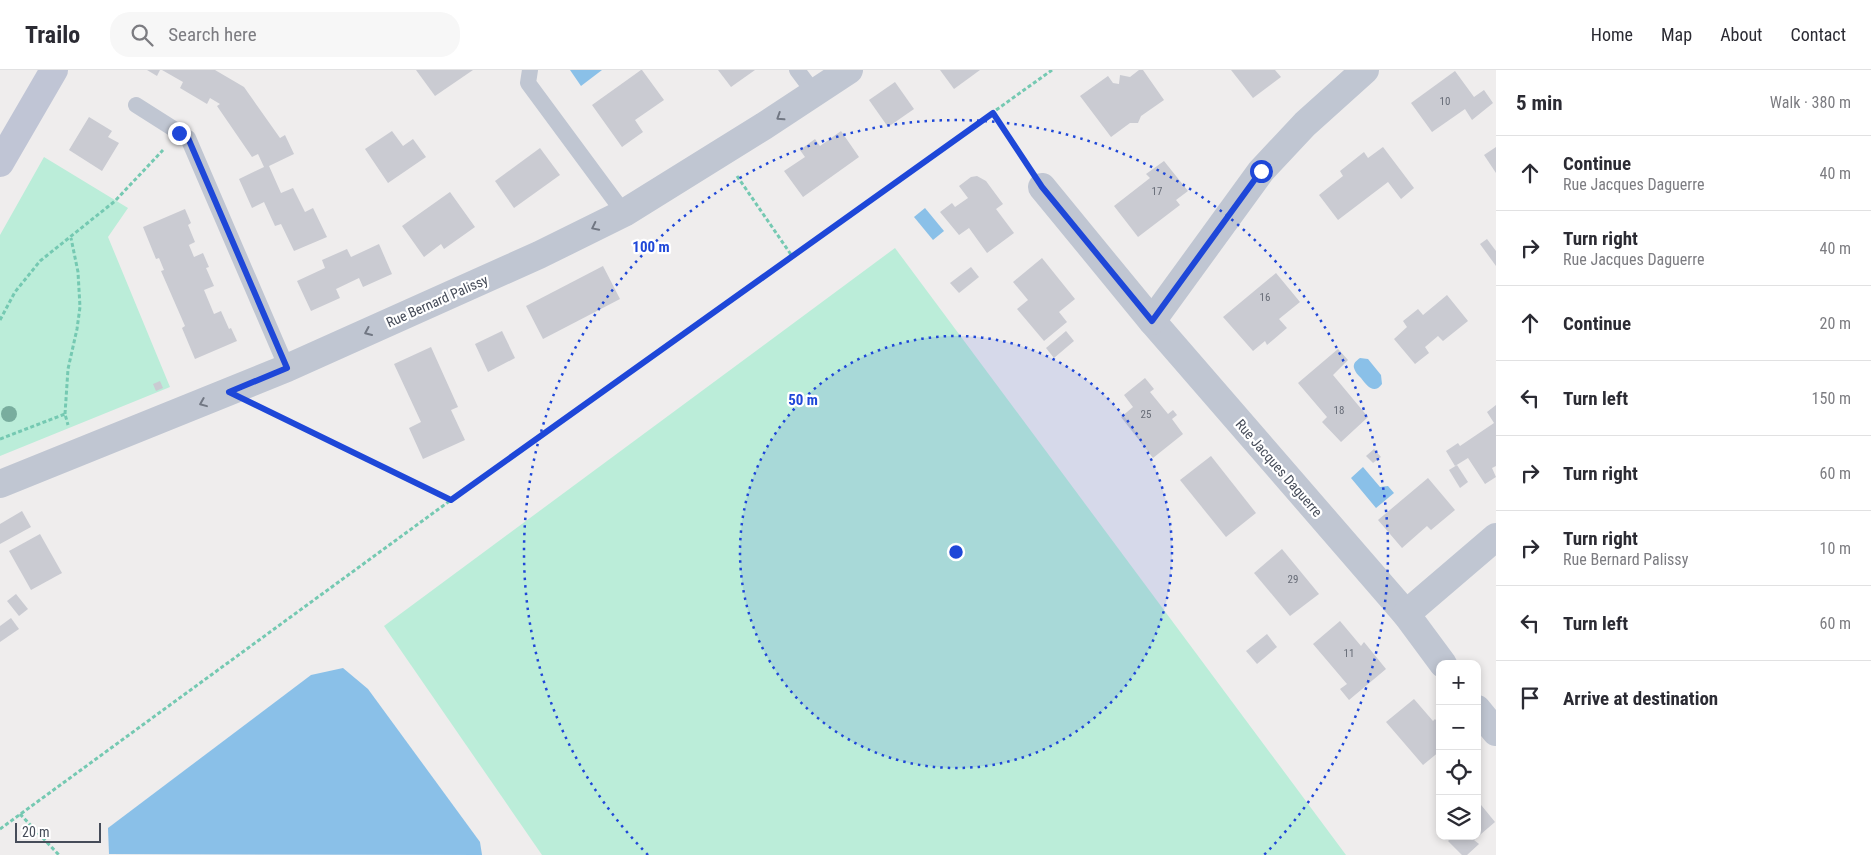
<!DOCTYPE html>
<html lang="en">
<head>
<meta charset="utf-8">
<style>
  body { margin:0; font-family:"Roboto Condensed",sans-serif; background:#f7f7f7; color:#2b2b33 }
  .controls { position:absolute; right:15px; bottom:15px; display:grid; overflow:hidden; border-radius:10px; box-shadow:0 2px 8px #0003 }
  .controls button { width:45px; height:45px; display:grid; place-items:center; padding:0; border:0; border-bottom:1px solid #e1e1e2; background:#fff; color:#2b2b33; font:25px sans-serif }
  .scale { position:absolute; left:15px; bottom:12px; width:86px; box-sizing:border-box; padding-left:5px; border:2px solid #464c59; border-top:0; font-size:14px; line-height:18px; white-space:nowrap; color:#464c59; -webkit-text-stroke:4px #fff; paint-order:stroke }
  .stop { position:absolute; width:15px; height:15px; margin:-11px; border:4px solid #1e47d8; border-radius:50%; background:#fff }
  .stop.end { background:#1e47d8; border-color:#fff; box-shadow:0 1px 5px #0008 }
  .list { margin:0; padding:0; list-style:none }
  h2 { display:flex; justify-content:space-between; align-items:center; height:65px; margin:0; padding:0 20px; font-size:21px }
  h2 small { font-size:16px; font-weight:400; color:#7c7c81 }
  .list li { display:grid; grid-template-columns:32px 1fr auto; gap:15px; align-items:center; box-sizing:border-box; height:75px; padding:0 20px; border-top:1px solid #e1e1e2 }
  .list b { display:block; font-size:19px; white-space:nowrap }
  .list p { margin:0; font-size:16px; white-space:nowrap; color:#7c7c81 }
  .list em { font-size:16px; font-style:normal; color:#7c7c81 }
  .icon { flex:none; width:28px; height:28px; fill:none; stroke:currentColor; stroke-width:2; stroke-linecap:round; stroke-linejoin:round }
  .map { position:relative; flex:none; width:1496px; height:785px; overflow:hidden }
  header { display:flex; align-items:center; gap:30px; box-sizing:border-box; height:70px; padding:0 25px; background:#fff; border-bottom:1px solid #e1e1e2 }
  header strong { font-size:24px }
  nav { display:flex; gap:28px; margin-inline-start:auto; font-size:18px }
  .search { width:350px; height:45px; background:#f7f7f7; display:flex; align-items:center; gap:12px; box-sizing:border-box; padding:0 18px; border-radius:20px; color:#7c7c81; font-size:19px }
  main { display:flex }
  aside { flex:1; background:#fff }
  .map>svg:first-child { display:block }
</style>
</head>
<body>
<header>
<strong>Trailo</strong>
<div class="search"><svg class="icon" aria-label="search" viewBox="0 0 24 24"><circle cx="10" cy="10" r="6"/><path d="M15 15l6 6"/></svg>Search here</div>
<nav><a>Home</a><a>Map</a><a>About</a><a>Contact</a></nav>
</header>
<main>
<div class="map">
<svg width="1496" height="785" viewBox="0 0 1496 785">
  <rect width="100%" height="100%" fill="#efeded"/>
  <g fill="#bbedd9">
    <polygon points="44,87 128,138 108,167 170,317 0,386 0,165"/>
    <polygon points="895,178 1346,785 542,785 384,556"/>
  </g>
  <g fill="#8ac0e8">
    <polygon points="570,0 602,0 581,16"/>
    <polygon points="925,138 944,161 933,170 914,147"/>
    <path d="M1360,288L1368,289L1381,305L1382,314C1374,325 1367,316 1361,308C1358,305 1355,302 1354,298C1353,293 1356,291 1360,288Z"/>
    <polygon points="1363,397 1380,417 1388,416 1394,423 1376,438 1351,408"/>
    <polygon points="343,598 368,619 480,772 482,785 109,784 108,758 311,605"/>
  </g>
  <g fill="#cacbd2">
    <polygon points="147,0 160,0 157,6"/>
    <polygon points="162,0 215,0 244,17 280,68 285,65 294,84 269,96 281,123 293,118 305,142 313,138 327,167 294,181 281,154 275,156 264,132 252,138 239,109 264,97 258,84 252,87 217,36 220,34 210,28 207,34 180,18 183,12"/>
    <polygon points="416,0 473,0 435,26"/>
    <polygon points="641,0 642,0 664,30 635,50 643,62 622,77 592,35"/>
    <polygon points="718,0 755,0 731,17"/>
    <polygon points="940,0 980,0 954,19"/>
    <polygon points="1139,0 1143,0 1164,30 1141,46 1138,53 1130,53 1111,67 1080,26 1108,6 1113,13 1119,14 1120,5 1130,7"/>
    <polygon points="1231,0 1275,0 1281,7 1253,28"/>
    <polygon points="1455,1 1474,27 1484,20 1493,33 1472,50 1465,39 1432,62 1411,33"/>
    <polygon points="895,12 914,39 888,57 869,30"/>
    <polygon points="89,47 112,61 108,67 119,73 102,101 69,80"/>
    <polygon points="392,61 403,76 413,69 426,87 388,113 365,79"/>
    <polygon points="841,61 859,87 803,127 784,101 805,87 800,80 815,69 820,76"/>
    <polygon points="1383,77 1414,118 1401,129 1388,112 1338,150 1319,125 1343,106 1340,101 1364,82 1368,88"/>
    <polygon points="1496,77 1496,103 1484,85"/>
    <polygon points="540,78 560,105 514,138 495,111"/>
    <polygon points="1164,91 1188,121 1176,130 1180,135 1138,167 1114,136 1150,108 1146,104"/>
    <polygon points="977,106 986,111 1003,134 996,139 1014,163 987,183 969,158 959,165 940,142 952,133 955,137 968,128 959,116 971,107"/>
    <polygon points="450,122 475,157 444,179 441,174 424,187 402,156"/>
    <polygon points="185,139 191,153 188,155 195,172 189,175 194,187 203,183 209,197 206,198 214,216 204,220 214,244 221,241 229,259 231,258 237,271 195,289 182,258 185,256 161,201 164,200 159,188 156,189 143,157"/>
    <polygon points="1487,169 1496,181 1496,196 1480,174"/>
    <polygon points="379,174 392,204 363,217 359,208 336,219 340,228 311,241 297,211 325,198 322,190 347,179 351,187"/>
    <polygon points="1042,188 1075,229 1059,242 1067,252 1044,271 1017,239 1028,230 1013,212"/>
    <polygon points="603,196 620,229 543,269 526,236"/>
    <polygon points="971,197 979,207 959,223 950,213"/>
    <polygon points="1276,203 1300,232 1279,249 1287,258 1267,275 1265,271 1253,281 1223,247"/>
    <polygon points="1447,225 1468,251 1443,271 1438,266 1425,277 1429,283 1415,294 1394,269 1407,257 1403,251 1418,239 1423,245"/>
    <polygon points="502,261 515,288 488,302 475,274"/>
    <polygon points="1066,261 1074,271 1054,288 1046,278"/>
    <polygon points="431,277 458,337 451,340 465,370 423,389 409,358 421,352 394,294"/>
    <polygon points="1338,279 1348,290 1333,305 1368,347 1341,372 1322,352 1327,347 1298,313"/>
    <polygon points="1145,308 1154,319 1150,322 1168,344 1173,340 1177,345 1172,349 1183,364 1153,388 1121,347 1133,337 1124,325"/>
    <polygon points="160,311 163,318 156,321 153,314"/>
    <polygon points="1496,335 1496,396 1492,398 1496,407 1485,414 1468,388 1455,396 1446,381 1458,373 1460,376 1494,353 1487,342"/>
    <polygon points="1374,379 1381,387 1373,393 1366,386"/>
    <polygon points="1211,386 1256,443 1226,467 1180,410"/>
    <polygon points="1457,395 1468,412 1460,418 1449,400"/>
    <polygon points="1428,408 1455,440 1431,460 1427,456 1402,478 1378,450"/>
    <polygon points="22,441 31,457 0,474 0,454"/>
    <polygon points="40,464 62,503 31,520 9,481"/>
    <polygon points="1282,479 1319,524 1290,546 1254,503"/>
    <polygon points="16,524 28,539 19,546 7,531"/>
    <polygon points="11,548 19,559 0,572 0,556"/>
    <polygon points="1340,551 1361,576 1364,572 1386,599 1349,630 1340,619 1347,614 1313,574"/>
    <polygon points="1267,564 1277,577 1257,594 1246,581"/>
    <polygon points="1414,629 1433,651 1435,649 1440,655 1440,681 1423,695 1386,652"/>
    <polygon points="1477,730 1495,752 1474,770 1479,774 1467,785 1462,785 1448,771 1453,766 1477,766"/>
  </g>
  <g fill="none" stroke-linecap="round" stroke-linejoin="round">
    <g stroke="#75c9b2" stroke-width="3" stroke-dasharray="4 2.5" stroke-linecap="butt">
      <polyline points="993,43 1027,93"/>
      <polyline points="737,106 792,186"/>
      <polyline points="0,250 15,222 40,191 115,131 163,80"/>
      <polyline points="263,339 451,430"/>
      <polyline points="65,344 68,299 77,259 80,237 78,202 71,168"/>
      <polyline points="0,369 65,344 68,355"/>
      <polyline points="20,744 59,785"/>
      <polyline points="0,759 451,430 1052,0"/>
    </g>
    <g stroke="#c0c6d2" stroke-width="16">
      <polyline points="530,0 528,13 624,143"/>
      <polyline points="797,0 815,24"/>
      <polyline points="136,35 188,68 287,298"/>
    </g>
    <g stroke="#c0c6d2" stroke-width="28">
      <polyline points="1365,0 1305,54 1261,101 1152,251 1406,544"/>
      <polyline points="1042,117 1152,251"/>
      <polyline points="0,414 287,298 539,185 624,143 764,56 849,0"/>
      <polyline points="1443,594 1406,544 1496,467"/>
      <polyline points="1477,639 1496,662"/>
    </g>
    <polyline stroke="#c0c5d5" stroke-width="28" points="0,93 54,0"/>
  </g>
  <circle fill="#79ad9e" cx="9" cy="344" r="8"/>
  <defs><path id="oneway-chevron" d="M-2-3.5L2.5 0L-2 3.5" fill="none" stroke-width="1.6" stroke-linecap="round" stroke-linejoin="round" transform="scale(1.25)"/></defs>
  <g stroke="#717783">
    <use href="#oneway-chevron" transform="translate(780 47) rotate(147)"/>
    <use href="#oneway-chevron" transform="translate(595 157) rotate(154)"/>
    <use href="#oneway-chevron" transform="translate(368 262) rotate(156)"/>
    <use href="#oneway-chevron" transform="translate(203 333) rotate(158)"/>
  </g>
  <g fill="none" stroke-linecap="round" stroke-linejoin="round">
    <polyline stroke="#1e47d8" stroke-width="6" points="179,63 188,68 287,298 229,322 451,430 993,43 1042,117 1152,251 1261,101"/>
  </g>
  <circle cx="956" cy="482" r="216" fill="#1e47d8" fill-opacity=".12"/>
  <g fill="none" stroke="#1e47d8" stroke-width="2.5" stroke-dasharray="2.5 5">
    <circle cx="956" cy="482" r="216"/>
    <path d="M648 785A432 432 0 1 1 1264 785"/>
  </g>
  <g text-anchor="middle" stroke-width="4.5" stroke-linejoin="round" paint-order="stroke">
    <g font-size="11" fill="#676c77">
      <text x="1445" y="35">10</text>
      <text x="1157" y="125">17</text>
      <text x="1265" y="231">16</text>
      <text x="1339" y="344">18</text>
      <text x="1146" y="348">25</text>
      <text x="1293" y="513">29</text>
      <text x="1349" y="587">11</text>
    </g>
    <g font-size="14" fill="#464c59" stroke="#fff">
      <text transform="translate(437 231) rotate(-24)" y="5">Rue Bernard Palissy</text>
      <text transform="translate(1279 398) rotate(49)" y="5">Rue Jacques Daguerre</text>
    </g>
  </g>
  <circle cx="956" cy="482" r="8" fill="#1e47d8" stroke="#fff" stroke-width="2.5"/>
  <g font-size="15" text-anchor="middle" font-weight="bold" fill="#1e47d8" stroke="#fff" stroke-width="4.5" stroke-linejoin="round" paint-order="stroke">
    <text x="651" y="182">100 m</text>
    <text x="803" y="335">50 m</text>
  </g>
</svg>
<div class="controls">
<button>+</button>
<button>−</button>
<button><svg class="icon" aria-label="locate" viewBox="0 0 24 24"><circle cx="12" cy="12" r="6"/><path d="M12 2v4M12 18v4M2 12h4M18 12h4"/></svg></button>
<button><svg class="icon" aria-label="layers" viewBox="0 0 24 24"><path d="M12 4l9 5-9 5-9-5zM3 14l9 5 9-5"/></svg></button>
</div>
<div class="scale">20 m</div>
<div class="stop" style="left:1261px;top:101px"></div>
<div class="stop end" style="left:179px;top:63px"></div>
</div>
<aside>
<h2>5 min<small>Walk · 380 m</small></h2>
<ul class="list">
<li><svg class="icon" aria-label="ahead" viewBox="0 0 24 24"><path d="M12 20V5M6 11l6-6 6 6"/></svg><div><b>Continue</b><p>Rue Jacques Daguerre</p></div><em>40 m</em></li>
<li><svg class="icon" aria-label="right" viewBox="0 0 24 24"><path d="M7 20v-9h11M14 6l5 5-5 5"/></svg><div><b>Turn right</b><p>Rue Jacques Daguerre</p></div><em>40 m</em></li>
<li><svg class="icon" aria-label="ahead" viewBox="0 0 24 24"><path d="M12 20V5M6 11l6-6 6 6"/></svg><div><b>Continue</b></div><em>20 m</em></li>
<li><svg class="icon" aria-label="left" viewBox="0 0 24 24"><path d="M17 20v-9H6M10 6l-5 5 5 5"/></svg><div><b>Turn left</b></div><em>150 m</em></li>
<li><svg class="icon" aria-label="right" viewBox="0 0 24 24"><path d="M7 20v-9h11M14 6l5 5-5 5"/></svg><div><b>Turn right</b></div><em>60 m</em></li>
<li><svg class="icon" aria-label="right" viewBox="0 0 24 24"><path d="M7 20v-9h11M14 6l5 5-5 5"/></svg><div><b>Turn right</b><p>Rue Bernard Palissy</p></div><em>10 m</em></li>
<li><svg class="icon" aria-label="left" viewBox="0 0 24 24"><path d="M17 20v-9H6M10 6l-5 5 5 5"/></svg><div><b>Turn left</b></div><em>60 m</em></li>
<li><svg class="icon" aria-label="arrive" viewBox="0 0 24 24"><path d="M6 21V4h12l-3 4 3 4H6"/></svg><div><b>Arrive at destination</b></div></li>
</ul>
</aside>
</main>
</body>
</html>
